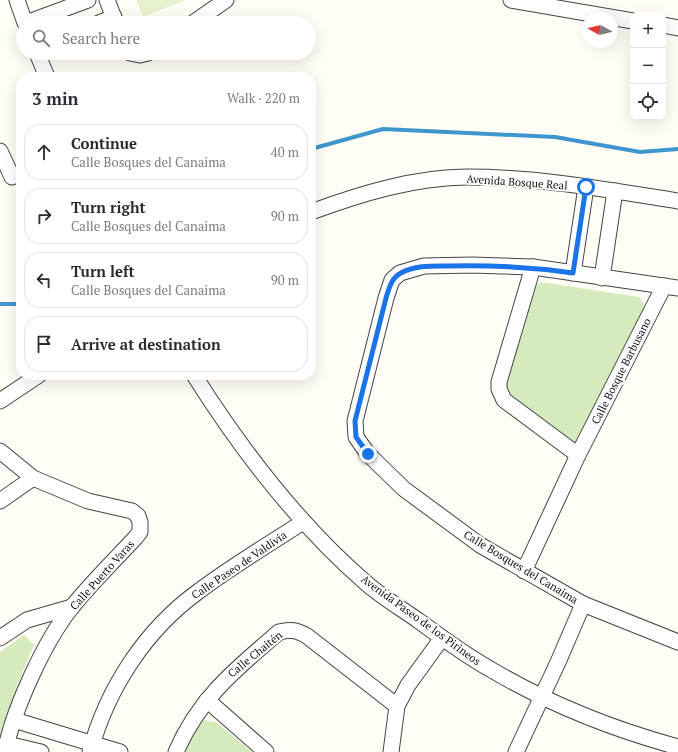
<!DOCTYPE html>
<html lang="en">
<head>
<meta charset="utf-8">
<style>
  body { margin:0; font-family:"PT Serif",serif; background:#f7f7f7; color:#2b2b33 }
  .controls { position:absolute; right:12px; top:12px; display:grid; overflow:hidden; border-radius:8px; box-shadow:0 4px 16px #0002 }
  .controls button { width:36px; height:36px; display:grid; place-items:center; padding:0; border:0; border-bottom:1px solid #e1e1e2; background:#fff; color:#2b2b33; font:20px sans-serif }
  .compass { position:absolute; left:582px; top:12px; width:36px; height:36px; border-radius:50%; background:#fff; box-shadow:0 4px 16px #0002; rotate:278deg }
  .stop { position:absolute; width:12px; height:12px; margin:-9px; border:3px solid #1a73e8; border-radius:50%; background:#fff }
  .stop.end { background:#1a73e8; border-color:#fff; box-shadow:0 1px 4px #0008 }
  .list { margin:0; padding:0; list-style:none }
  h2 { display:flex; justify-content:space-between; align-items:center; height:52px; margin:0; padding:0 16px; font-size:17px }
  h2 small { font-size:13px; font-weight:400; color:#7c7c81 }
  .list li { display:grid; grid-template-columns:26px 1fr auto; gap:12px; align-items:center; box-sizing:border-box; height:56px; margin:0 8px 8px; padding:0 8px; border:1px solid #e1e1e2; border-radius:16px }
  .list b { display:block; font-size:15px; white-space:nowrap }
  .list p { margin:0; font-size:13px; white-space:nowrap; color:#7c7c81 }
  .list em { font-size:13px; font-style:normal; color:#7c7c81 }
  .icon { flex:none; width:22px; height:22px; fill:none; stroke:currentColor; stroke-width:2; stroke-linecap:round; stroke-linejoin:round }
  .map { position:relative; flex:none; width:678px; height:752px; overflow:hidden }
  .search { position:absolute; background:#fff; box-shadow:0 4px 16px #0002; left:16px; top:16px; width:300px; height:44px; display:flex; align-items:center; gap:10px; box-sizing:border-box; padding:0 14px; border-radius:22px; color:#7c7c81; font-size:15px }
  .panel { position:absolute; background:#fff; box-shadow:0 4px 16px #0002; left:16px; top:72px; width:300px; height:308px; border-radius:16px }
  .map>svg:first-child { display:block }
</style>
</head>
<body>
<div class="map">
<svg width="678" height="752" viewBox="0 0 678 752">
  <rect width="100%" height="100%" fill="#fffdf5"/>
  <g fill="#d5ebbd">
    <polygon points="541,282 639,297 645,307 579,443 570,445 514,403 507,392 507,381 536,286"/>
    <polygon points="24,635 34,645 18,683 0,734 0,652"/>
    <polygon points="202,720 216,722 252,752 184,752"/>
  </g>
  <polygon fill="#e6f2cf" points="136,0 186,0 143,17"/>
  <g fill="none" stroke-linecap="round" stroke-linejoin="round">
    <g stroke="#3f96cf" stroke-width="4">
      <polyline points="311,149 383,129 555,137 640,152 678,149"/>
      <polyline points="0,304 21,304"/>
    </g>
    <g stroke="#444" stroke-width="17">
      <g id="minor">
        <polyline points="17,0 25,23"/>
        <polyline points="107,0 116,23"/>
        <polyline points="511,0 633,21"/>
        <polyline points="26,23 88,0"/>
        <polyline points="99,23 114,17"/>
        <polyline points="193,23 226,0"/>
        <polyline points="663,25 678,28"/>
        <polyline points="37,53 47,77"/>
        <polyline points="130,53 140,55 148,53"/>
        <polyline points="0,151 12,177"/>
        <path d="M311,212C360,194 415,177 467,177C538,177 609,190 678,201"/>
        <polyline points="533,267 499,382 499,389 504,400 578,455"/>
        <polyline points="573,273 586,187"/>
        <polyline points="602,278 615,191"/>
        <polyline points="678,288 533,267 472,265 424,266 400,273 392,280 386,298 355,421 356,437 368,454 404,489 480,545 583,604 678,642"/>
        <path d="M194,375C242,451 297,523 366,583C382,597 402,609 419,621C442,638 465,655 490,669C549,704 612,729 678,747"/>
        <polyline points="0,401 39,375"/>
        <path d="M0,451L33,478L88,501L132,511L138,516L140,522V532L136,537C115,560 92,582 72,607C45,640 13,710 5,752"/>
        <polyline points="0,501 33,478"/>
        <polyline points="524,571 578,455 664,286"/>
        <polyline points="0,638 27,620 72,607"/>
        <polyline points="207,700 266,752"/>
        <polyline points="14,720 120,752"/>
        <polyline points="7,744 41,752"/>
        <path d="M90,752C107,689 145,630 199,591C232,566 268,545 303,522"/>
        <path d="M176,752C199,698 236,669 279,632C290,629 297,630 307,636L397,706"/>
        <polyline points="391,752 397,706 408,685 442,638"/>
        <polyline points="516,752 559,660 583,604"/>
      </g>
    </g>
    <use href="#minor" stroke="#fff" stroke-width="15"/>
  </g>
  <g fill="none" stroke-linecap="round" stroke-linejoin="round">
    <path stroke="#1a73e8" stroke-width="5" d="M368,454L356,437L355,421L386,298C389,289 391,278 401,273C415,265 433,266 449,266C491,265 531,267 573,273L586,187"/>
  </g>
  <g text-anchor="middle" stroke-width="4" stroke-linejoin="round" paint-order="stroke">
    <g font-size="11" fill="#111" stroke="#fff">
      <text transform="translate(517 182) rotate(4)" y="4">Avenida Bosque Real</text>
      <text transform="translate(621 371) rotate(-63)" y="4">Calle Bosque Barbusano</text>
      <text transform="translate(239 565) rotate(-34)" y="4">Calle Paseo de Valdivia</text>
      <text transform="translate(521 567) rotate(31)" y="4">Calle Bosques del Canaima</text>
      <text transform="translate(102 575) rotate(-48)" y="4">Calle Puerto Varas</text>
      <text transform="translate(421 620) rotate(36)" y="4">Avenida Paseo de los Pirineos</text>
      <text transform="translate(255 654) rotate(-39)" y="4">Calle Chaitén</text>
    </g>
  </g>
</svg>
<div class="controls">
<button>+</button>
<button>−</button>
<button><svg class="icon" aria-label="locate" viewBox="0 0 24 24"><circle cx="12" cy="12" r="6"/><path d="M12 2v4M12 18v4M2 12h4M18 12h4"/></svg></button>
</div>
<svg class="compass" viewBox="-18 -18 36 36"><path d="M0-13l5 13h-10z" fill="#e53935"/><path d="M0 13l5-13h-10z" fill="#7c7c81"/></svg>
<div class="stop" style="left:586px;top:187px"></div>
<div class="stop end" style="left:368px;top:454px"></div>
<div class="search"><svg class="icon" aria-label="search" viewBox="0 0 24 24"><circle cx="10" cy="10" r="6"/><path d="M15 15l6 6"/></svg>Search here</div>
<section class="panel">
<h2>3 min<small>Walk · 220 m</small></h2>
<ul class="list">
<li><svg class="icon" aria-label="ahead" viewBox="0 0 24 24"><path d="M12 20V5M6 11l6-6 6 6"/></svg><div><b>Continue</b><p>Calle Bosques del Canaima</p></div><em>40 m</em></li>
<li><svg class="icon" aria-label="right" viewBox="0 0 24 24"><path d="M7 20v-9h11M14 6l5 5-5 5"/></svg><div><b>Turn right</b><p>Calle Bosques del Canaima</p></div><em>90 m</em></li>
<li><svg class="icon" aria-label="left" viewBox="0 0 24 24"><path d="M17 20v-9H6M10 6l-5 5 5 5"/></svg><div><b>Turn left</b><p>Calle Bosques del Canaima</p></div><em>90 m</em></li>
<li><svg class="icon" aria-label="arrive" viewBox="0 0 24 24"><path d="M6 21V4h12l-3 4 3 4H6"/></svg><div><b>Arrive at destination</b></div></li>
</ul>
</section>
</div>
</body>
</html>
